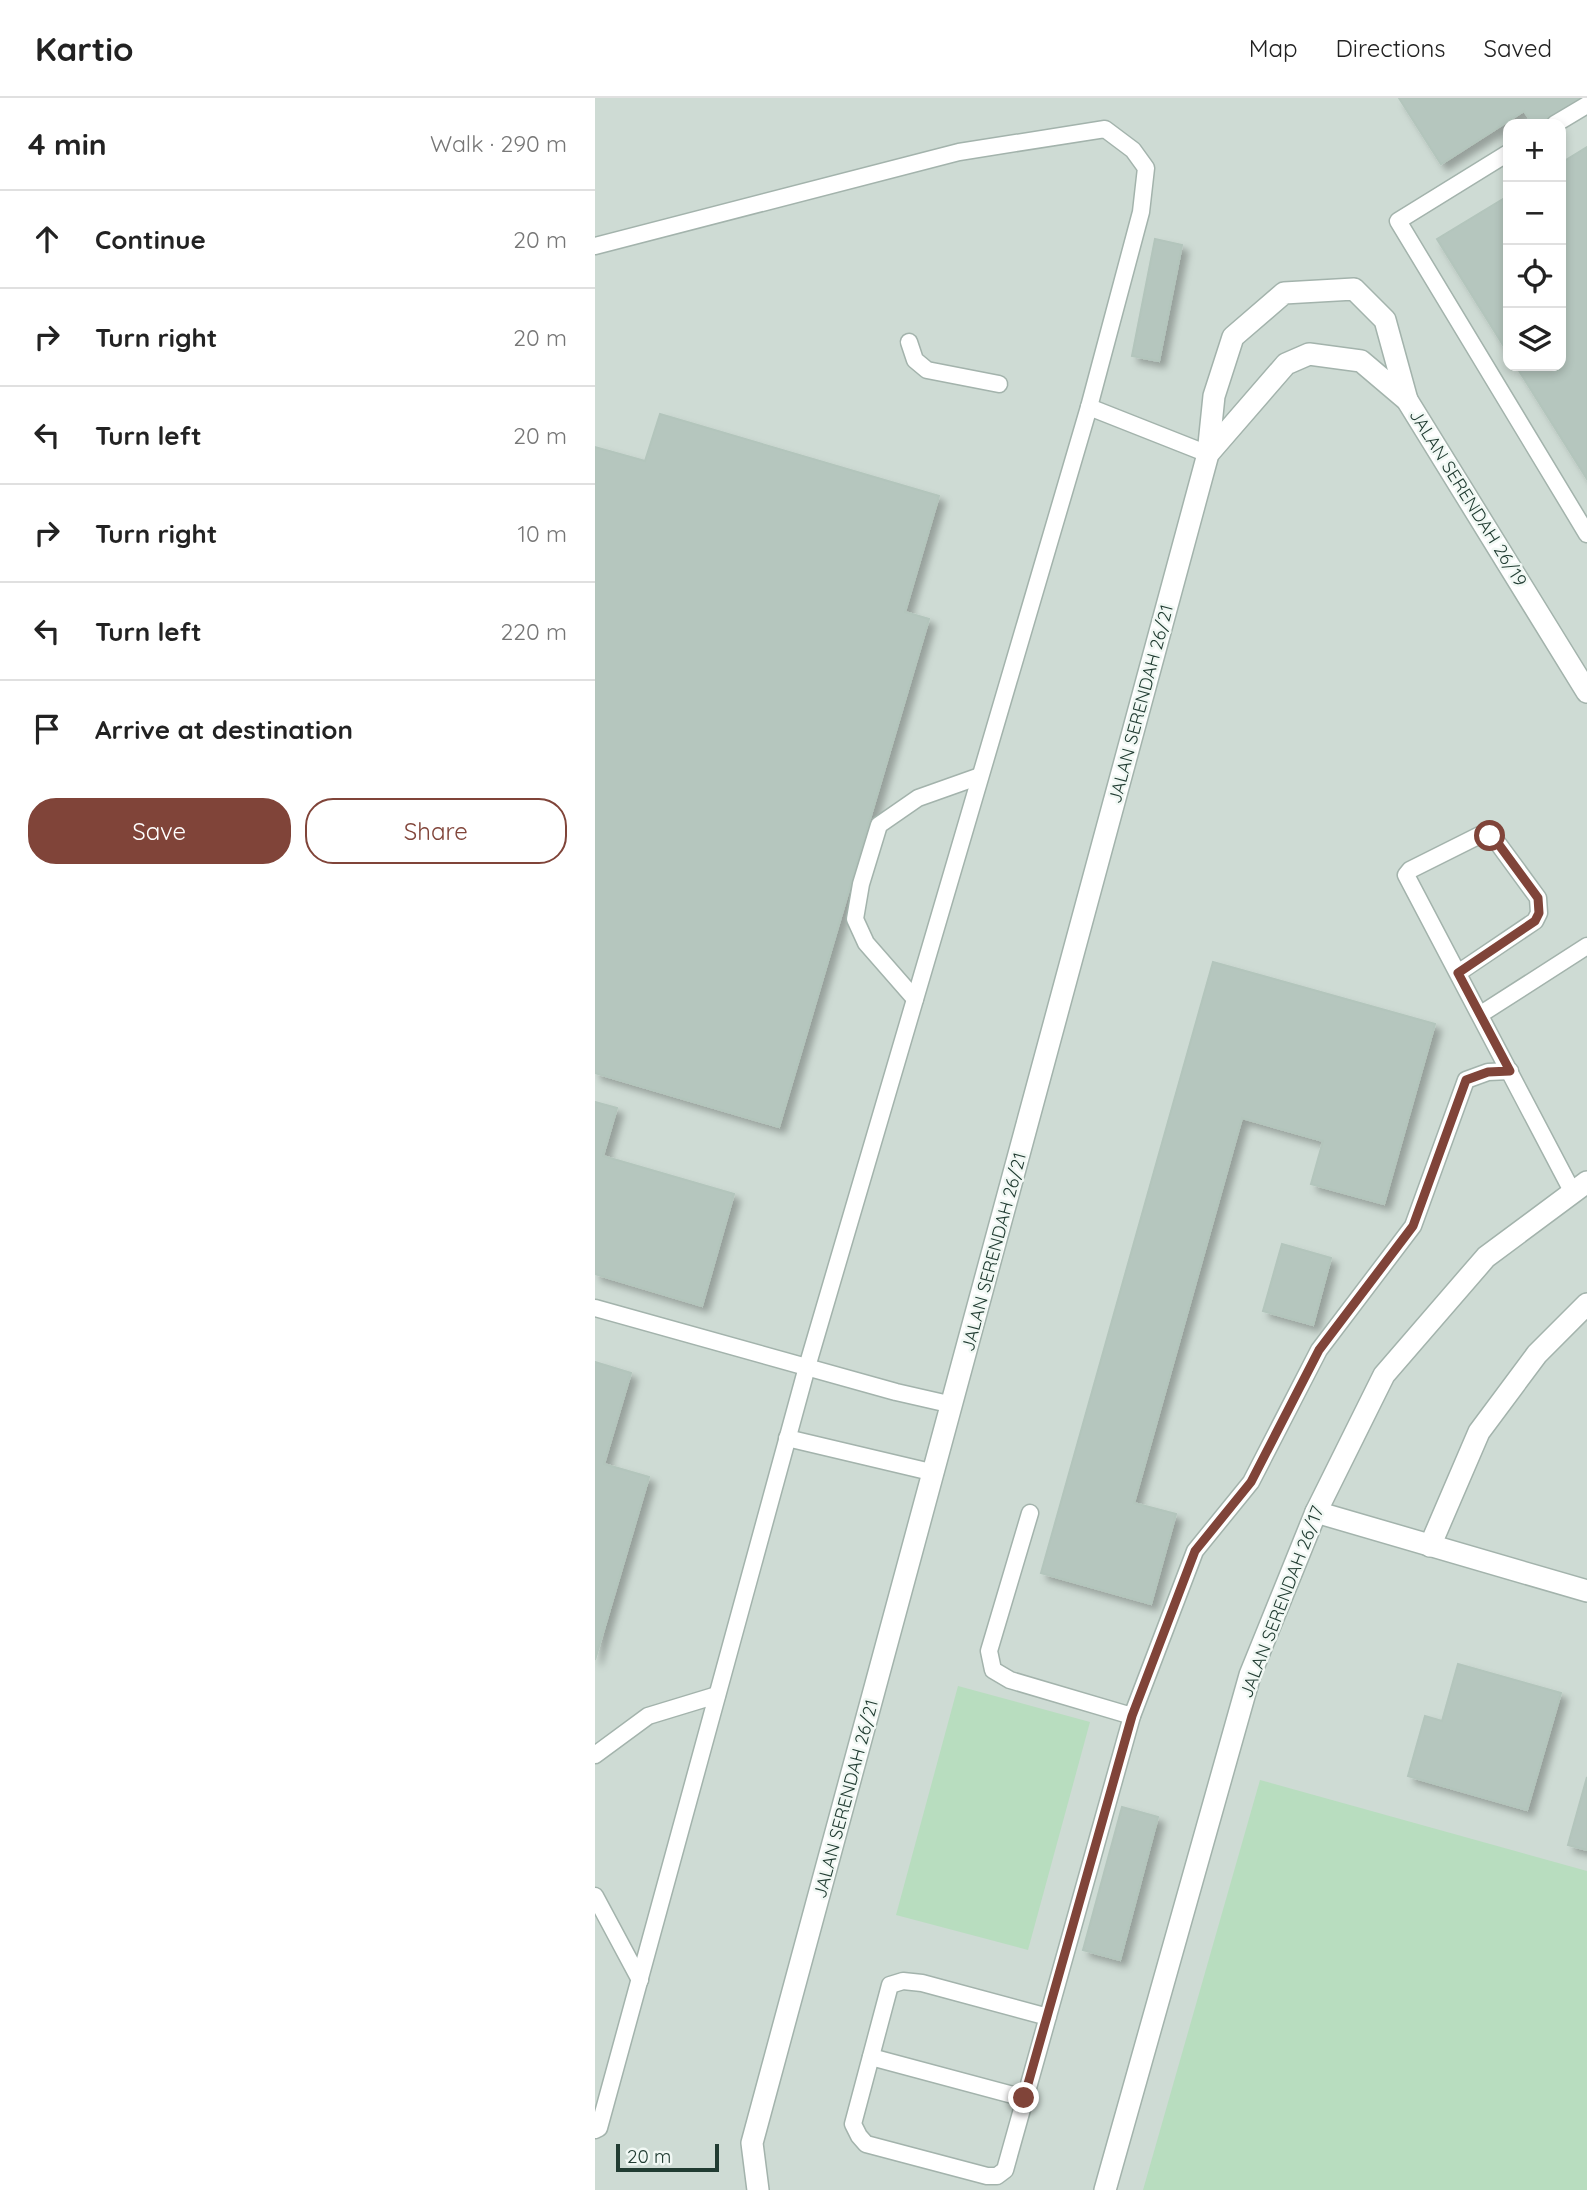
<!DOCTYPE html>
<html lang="en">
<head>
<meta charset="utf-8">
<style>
  body { margin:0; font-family:Quicksand,sans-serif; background:#f6f6f6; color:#222 }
  .controls { position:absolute; right:21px; top:21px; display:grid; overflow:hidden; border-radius:14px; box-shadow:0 4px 10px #0003 }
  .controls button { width:63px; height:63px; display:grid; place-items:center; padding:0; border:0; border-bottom:2px solid #e0e0e0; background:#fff; color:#222; font:35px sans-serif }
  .scale { position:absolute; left:21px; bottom:18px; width:103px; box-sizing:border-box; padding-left:7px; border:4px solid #213c32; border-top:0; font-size:19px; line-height:24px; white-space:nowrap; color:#213c32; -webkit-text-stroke:5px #f1f8f4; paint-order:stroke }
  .stop { position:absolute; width:21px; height:21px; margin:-16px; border:5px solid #804439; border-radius:50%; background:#fff }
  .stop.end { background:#804439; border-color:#fff; box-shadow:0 2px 7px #0008 }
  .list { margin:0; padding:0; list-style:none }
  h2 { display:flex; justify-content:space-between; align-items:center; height:91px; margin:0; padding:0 28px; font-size:30px }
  h2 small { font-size:23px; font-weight:400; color:#767676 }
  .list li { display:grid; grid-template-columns:46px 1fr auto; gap:21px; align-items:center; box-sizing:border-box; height:98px; padding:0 28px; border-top:2px solid #e0e0e0 }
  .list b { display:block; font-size:26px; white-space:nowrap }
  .list em { font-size:23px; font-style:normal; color:#767676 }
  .actions { display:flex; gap:14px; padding:21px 28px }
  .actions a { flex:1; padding:16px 0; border:2px solid #804439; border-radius:28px; text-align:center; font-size:24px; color:#804439 }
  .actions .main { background:#804439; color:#fff }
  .icon { flex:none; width:38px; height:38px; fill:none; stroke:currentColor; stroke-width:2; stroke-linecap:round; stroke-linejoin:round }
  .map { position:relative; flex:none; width:992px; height:2092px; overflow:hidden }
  header { display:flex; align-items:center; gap:42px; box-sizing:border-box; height:98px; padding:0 35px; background:#fff; border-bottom:2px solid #e0e0e0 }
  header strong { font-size:33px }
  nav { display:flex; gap:38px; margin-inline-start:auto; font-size:24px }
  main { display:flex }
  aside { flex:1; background:#fff }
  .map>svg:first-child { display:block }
</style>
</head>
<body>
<header>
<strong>Kartio</strong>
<nav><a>Map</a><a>Directions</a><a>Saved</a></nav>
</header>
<main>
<aside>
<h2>4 min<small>Walk · 290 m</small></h2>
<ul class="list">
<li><svg class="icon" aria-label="ahead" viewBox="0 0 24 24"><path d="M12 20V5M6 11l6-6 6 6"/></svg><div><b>Continue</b></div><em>20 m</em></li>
<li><svg class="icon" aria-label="right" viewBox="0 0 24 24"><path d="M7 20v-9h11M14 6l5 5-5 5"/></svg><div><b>Turn right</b></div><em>20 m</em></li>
<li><svg class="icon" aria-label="left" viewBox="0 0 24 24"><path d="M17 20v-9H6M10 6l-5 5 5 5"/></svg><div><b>Turn left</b></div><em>20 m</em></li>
<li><svg class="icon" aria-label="right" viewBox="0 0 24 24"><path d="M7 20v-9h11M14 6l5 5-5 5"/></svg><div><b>Turn right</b></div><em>10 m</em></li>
<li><svg class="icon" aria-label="left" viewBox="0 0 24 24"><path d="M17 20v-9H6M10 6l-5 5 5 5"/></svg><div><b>Turn left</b></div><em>220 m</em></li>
<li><svg class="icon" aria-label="arrive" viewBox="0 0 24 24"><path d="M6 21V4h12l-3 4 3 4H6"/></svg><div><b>Arrive at destination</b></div></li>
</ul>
<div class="actions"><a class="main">Save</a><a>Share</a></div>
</aside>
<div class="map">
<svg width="992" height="2092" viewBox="0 0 992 2092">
  <defs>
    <filter id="shadow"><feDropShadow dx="6" dy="6" stdDeviation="3.5" flood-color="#0004"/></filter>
  </defs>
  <rect width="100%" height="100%" fill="#e0ebe5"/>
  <path fill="#cedbd4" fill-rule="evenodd" d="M0,0H992V2092H0ZM913,26H966V268H913Z"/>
  <g fill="#b8ddbf">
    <polygon points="363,1588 495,1624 433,1852 301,1817"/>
    <polygon points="665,1682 992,1773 992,2092 548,2092"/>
  </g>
  <g fill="#b5c6be" stroke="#b3c5bc" stroke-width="2" filter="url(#shadow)">
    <polygon points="804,0 987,0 946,26 938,26 929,13 846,66"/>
    <polygon points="992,49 992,381 921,268 966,268 966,65"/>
    <polygon points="913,98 913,255 842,141"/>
    <polygon points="560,141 587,147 564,263 537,258"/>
    <polygon points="65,316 344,398 310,514 334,521 184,1029 0,975 0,349 50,363"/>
    <polygon points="618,864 840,926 789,1106 716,1086 728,1043 647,1020 539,1405 581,1416 556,1506 446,1475"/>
    <polygon points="0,1004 22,1010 8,1058 139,1096 107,1208 0,1176"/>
    <polygon points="687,1146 736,1160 718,1227 668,1213"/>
    <polygon points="0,1264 36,1275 9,1366 54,1379 0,1562"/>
    <polygon points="863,1566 966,1595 932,1712 813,1678 830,1618 847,1623"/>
    <polygon points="992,1679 992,1752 973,1747"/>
    <polygon points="527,1709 563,1719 525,1862 488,1852"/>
  </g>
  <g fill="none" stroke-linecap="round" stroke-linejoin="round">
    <g stroke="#a3b3ac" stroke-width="19">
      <g id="service">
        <polyline points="960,26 992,7"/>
        <polyline points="913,55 803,123 992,436"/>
        <polyline points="0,148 364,54 510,31 538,52 551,70 546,114 494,309 212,1269 4,2030 0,2032"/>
        <polyline points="314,244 320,262 332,272 404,286"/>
        <polyline points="494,309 613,356"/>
        <polyline points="863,875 940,823 944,815 943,800 899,740 885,737 815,772 811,777 977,1093"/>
        <polyline points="320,901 271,845 260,821 266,786 284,727 323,700 385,678"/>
        <polyline points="886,916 992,848"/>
        <polyline points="0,1210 301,1294 358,1307"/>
        <polyline points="192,1340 340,1375"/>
        <polyline points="435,1415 394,1553 398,1572 415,1582 537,1618"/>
        <polyline points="0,1657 53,1618 122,1597"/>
        <polyline points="0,1798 45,1882"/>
        <polyline points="453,1919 327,1885 308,1883 295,1887 258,2026 264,2038 271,2046 392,2078 402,2078 410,2072 537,1618 600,1453 656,1384 724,1252 818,1128 871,982 893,974 915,973"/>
        <polyline points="276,1959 429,2000"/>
      </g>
    </g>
    <g stroke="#a3b3ac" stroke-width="24">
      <g id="minor">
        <polyline points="613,356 619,298 638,239 689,195 759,191 790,222 812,302"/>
        <polyline points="721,1414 992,1493"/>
        <polyline points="835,1448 884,1334 942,1256 992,1206"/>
        <polyline points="163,2092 157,2045 613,356 691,266 714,256 766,263 812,302 992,594"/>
        <polyline points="510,2092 655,1577 721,1414 789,1277 891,1159 992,1084"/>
      </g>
    </g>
    <use href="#service" stroke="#fff" stroke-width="16"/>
    <use href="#minor" stroke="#fff" stroke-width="21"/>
  </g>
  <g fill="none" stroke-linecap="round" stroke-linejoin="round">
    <polyline stroke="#804439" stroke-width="9" points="429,2000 537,1618 600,1453 656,1384 724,1252 818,1128 871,982 893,974 915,973 863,875 940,823 944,815 943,800 899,740 895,738"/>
  </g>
  <g text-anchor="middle" stroke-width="5" stroke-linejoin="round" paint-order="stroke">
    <g font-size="18" fill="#213c32" stroke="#f1f8f4">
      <text transform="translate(873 400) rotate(58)" y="6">JALAN SERENDAH 26/19</text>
      <text transform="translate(546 606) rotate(-75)" y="6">JALAN SERENDAH 26/21</text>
      <text transform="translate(399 1154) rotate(-75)" y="6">JALAN SERENDAH 26/21</text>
      <text transform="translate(687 1504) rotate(-69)" y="6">JALAN SERENDAH 26/17</text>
      <text transform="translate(251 1701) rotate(-75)" y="6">JALAN SERENDAH 26/21</text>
    </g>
  </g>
</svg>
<div class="controls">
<button>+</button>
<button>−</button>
<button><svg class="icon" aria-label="locate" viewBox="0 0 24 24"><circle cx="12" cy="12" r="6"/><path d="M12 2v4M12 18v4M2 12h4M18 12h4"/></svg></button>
<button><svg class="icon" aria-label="layers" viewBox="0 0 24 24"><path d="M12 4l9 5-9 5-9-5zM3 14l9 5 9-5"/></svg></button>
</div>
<div class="scale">20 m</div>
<div class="stop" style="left:895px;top:738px"></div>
<div class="stop end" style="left:429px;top:2000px"></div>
</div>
</main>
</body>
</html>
